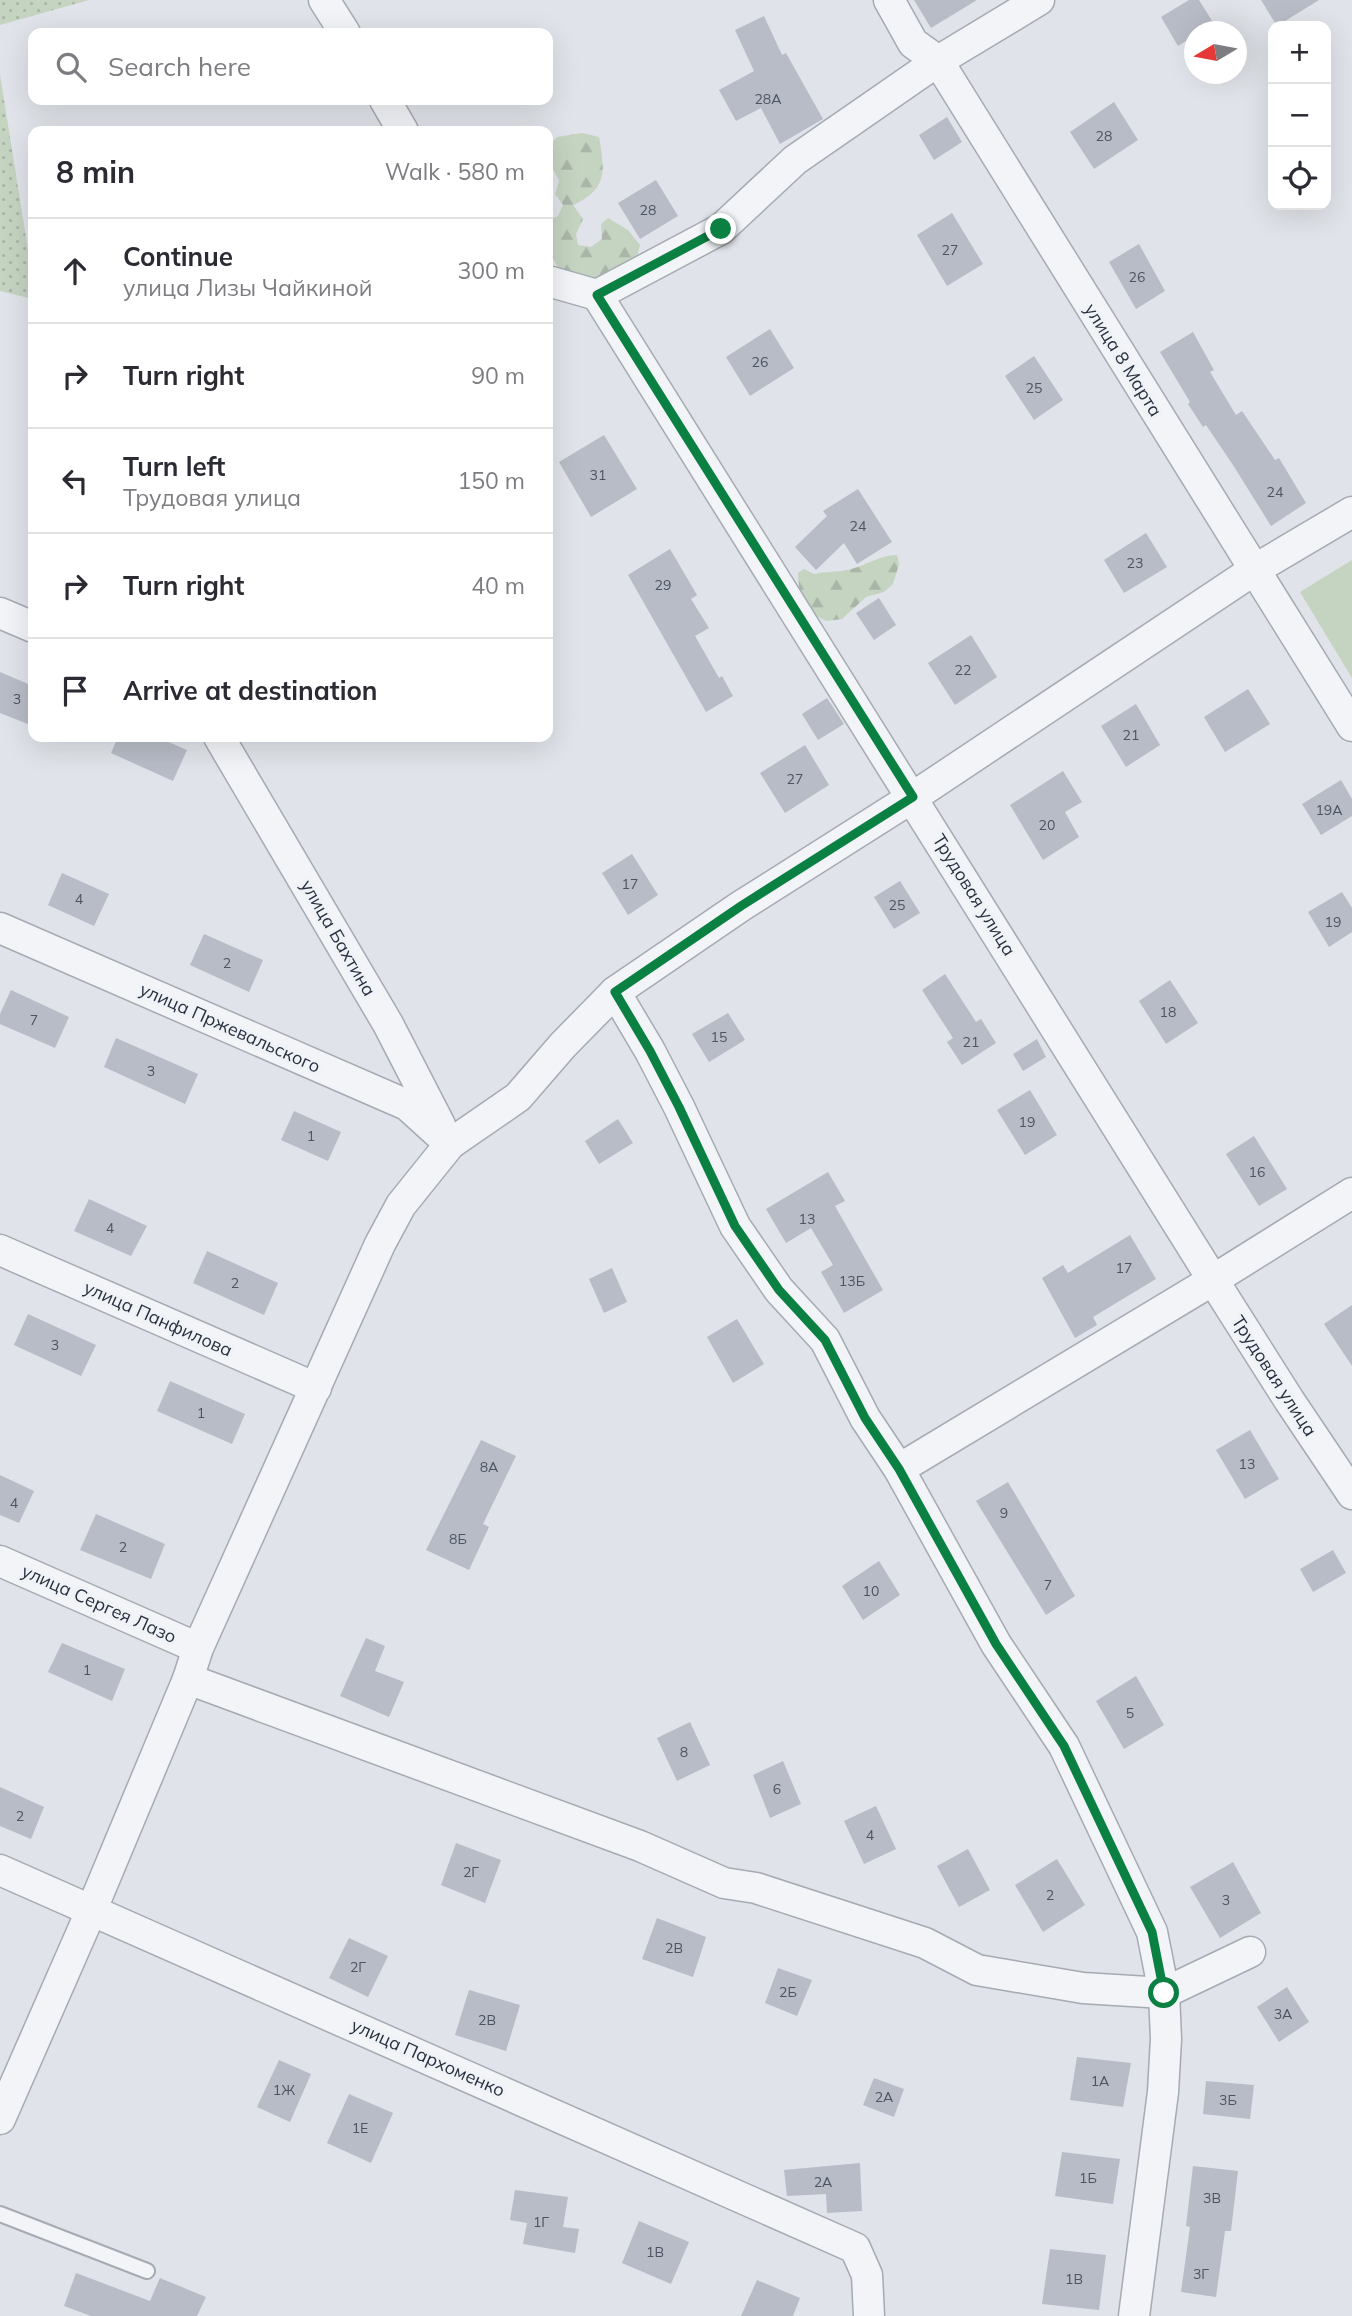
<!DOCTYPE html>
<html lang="en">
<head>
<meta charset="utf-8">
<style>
  body { margin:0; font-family:Mulish,sans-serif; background:#f7f7f7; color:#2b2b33 }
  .controls { position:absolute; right:21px; top:21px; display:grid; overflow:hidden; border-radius:14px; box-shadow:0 7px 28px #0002 }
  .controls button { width:63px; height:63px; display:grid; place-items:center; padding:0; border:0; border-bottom:2px solid #e1e1e2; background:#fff; color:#2b2b33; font:35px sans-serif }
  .compass { position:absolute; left:1184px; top:21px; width:63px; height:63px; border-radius:50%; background:#fff; box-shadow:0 7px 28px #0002; rotate:260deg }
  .stop { position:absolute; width:21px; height:21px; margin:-16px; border:5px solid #0b8043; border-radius:50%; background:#fff }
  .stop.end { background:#0b8043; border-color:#fff; box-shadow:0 2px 7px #0008 }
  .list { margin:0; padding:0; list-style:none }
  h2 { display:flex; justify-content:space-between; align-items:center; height:91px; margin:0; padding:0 28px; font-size:30px }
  h2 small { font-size:23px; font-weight:400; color:#7c7c81 }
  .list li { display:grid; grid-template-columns:46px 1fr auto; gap:21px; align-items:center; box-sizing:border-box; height:105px; padding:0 28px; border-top:2px solid #e1e1e2 }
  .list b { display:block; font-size:26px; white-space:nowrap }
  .list p { margin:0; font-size:23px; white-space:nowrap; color:#7c7c81 }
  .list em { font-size:23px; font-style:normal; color:#7c7c81 }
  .icon { flex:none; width:38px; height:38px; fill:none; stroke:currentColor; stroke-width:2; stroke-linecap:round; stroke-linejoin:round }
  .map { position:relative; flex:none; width:1352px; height:2316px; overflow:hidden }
  .search { position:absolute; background:#fff; box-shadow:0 7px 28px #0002; left:28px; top:28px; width:525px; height:77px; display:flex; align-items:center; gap:18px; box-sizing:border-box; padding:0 24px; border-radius:14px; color:#7c7c81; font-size:26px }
  .panel { position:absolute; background:#fff; box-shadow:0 7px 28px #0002; left:28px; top:126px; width:525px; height:616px; border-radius:14px }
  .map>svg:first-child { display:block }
</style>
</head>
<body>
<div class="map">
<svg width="1352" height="2316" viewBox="0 0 1352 2316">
  <defs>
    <pattern id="forest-firs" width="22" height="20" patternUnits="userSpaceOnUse" patternTransform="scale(1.75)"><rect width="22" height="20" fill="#c5d3c1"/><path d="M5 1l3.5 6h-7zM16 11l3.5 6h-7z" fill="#a9b5a7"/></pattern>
    <pattern id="garden-dots" width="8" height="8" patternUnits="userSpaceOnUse" patternTransform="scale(1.75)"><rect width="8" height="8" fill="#c5d3c1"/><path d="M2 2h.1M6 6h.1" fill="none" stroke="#a9b5a7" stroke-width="1.8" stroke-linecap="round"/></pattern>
  </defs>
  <rect width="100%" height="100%" fill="#e0e3e9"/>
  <polygon fill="#c5d3c1" points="1352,560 1352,678 1300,592"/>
  <g fill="url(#forest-firs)">
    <path d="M582,133L599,137C605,171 608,189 573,205L583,219L576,234L578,245L591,247L602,239L601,224L608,218L628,230L640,245L637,256L623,267L598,280L561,273L548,250V220L558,216L563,205L555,194L559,181L548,159V147L557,137Z"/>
    <path d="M897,555L899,564L893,584L884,592L866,597L842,619L826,621L808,611L799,587L798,573L804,569L814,574C824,572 832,572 842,571C863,568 876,556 897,555Z"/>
  </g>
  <g fill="url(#garden-dots)">
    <polygon points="0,0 89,0 0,25"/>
    <polygon points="0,75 33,281 33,299 0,291"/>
  </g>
  <g fill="#b7bcc6">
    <polygon points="914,0 977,0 931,28"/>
    <polygon points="1189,0 1199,0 1214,24 1202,32 1194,32 1194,36 1178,46 1161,17"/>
    <polygon points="1261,0 1319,0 1277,26"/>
    <polygon points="764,16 782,55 786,53 823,119 780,144 761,108 736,121 719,90 754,71 735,30"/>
    <polygon points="1114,102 1138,140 1094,169 1070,132"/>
    <polygon points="947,117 962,142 934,160 919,135"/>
    <polygon points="656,180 678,216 640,239 618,203"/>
    <polygon points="952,213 983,264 947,286 917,235"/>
    <polygon points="1139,244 1165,291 1136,309 1109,262"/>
    <polygon points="770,329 794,368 750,396 726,357"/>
    <polygon points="1193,332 1214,370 1210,372 1236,415 1242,411 1275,460 1279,458 1306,503 1271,526 1233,465 1206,425 1203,427 1188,404 1190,402 1160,352"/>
    <polygon points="1034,356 1063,400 1034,420 1005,376"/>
    <polygon points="604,435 637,489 591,517 559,462"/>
    <polygon points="858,489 892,542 857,564 844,543 816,570 795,547 827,516 823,511"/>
    <polygon points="1146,533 1167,567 1124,593 1104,560"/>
    <polygon points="670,549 697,595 691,599 709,628 695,636 719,678 722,676 733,696 706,712 628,575"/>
    <polygon points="879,598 896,625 874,640 856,613"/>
    <polygon points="971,635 997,677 955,705 928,663"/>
    <polygon points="0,672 33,686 33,726 0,713"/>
    <polygon points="1248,689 1270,724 1225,752 1204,717"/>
    <polygon points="827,698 844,724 818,740 802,714"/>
    <polygon points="1136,704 1160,745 1126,767 1101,726"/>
    <polygon points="118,737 157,737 187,750 173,781 111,753"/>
    <polygon points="805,745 829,785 785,813 760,773"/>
    <polygon points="1063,771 1082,802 1065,812 1079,837 1043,860 1010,805"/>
    <polygon points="1341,780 1352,799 1352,816 1321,835 1302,804"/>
    <polygon points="632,854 658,895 628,915 602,873"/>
    <polygon points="62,873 109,894 94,926 48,905"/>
    <polygon points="900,881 920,913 894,929 874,897"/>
    <polygon points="1342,892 1352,908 1352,932 1329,947 1308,912"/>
    <polygon points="204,934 263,960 249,992 190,965"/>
    <polygon points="945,974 976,1022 981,1019 996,1043 962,1065 947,1042 953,1038 922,990"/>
    <polygon points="1170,980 1198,1023 1166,1044 1139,1001"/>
    <polygon points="11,990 69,1017 55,1048 0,1024 0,1014"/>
    <polygon points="728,1013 745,1040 709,1062 692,1034"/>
    <polygon points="116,1038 198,1074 185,1104 104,1067"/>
    <polygon points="1037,1039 1046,1057 1023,1071 1013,1054"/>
    <polygon points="1030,1090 1057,1135 1025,1155 997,1110"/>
    <polygon points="294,1111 341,1132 328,1161 281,1140"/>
    <polygon points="618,1119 633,1143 599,1164 585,1141"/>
    <polygon points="1254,1136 1287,1189 1259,1206 1226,1154"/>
    <polygon points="828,1172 845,1201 835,1206 883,1290 844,1313 821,1272 833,1265 811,1228 786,1243 766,1209"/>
    <polygon points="89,1199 147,1226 131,1256 74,1231"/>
    <polygon points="1130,1235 1156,1279 1093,1317 1097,1325 1075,1338 1042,1278 1063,1265 1068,1273"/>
    <polygon points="207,1251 278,1283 264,1315 193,1283"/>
    <polygon points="612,1268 627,1302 604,1313 589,1279"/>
    <polygon points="1352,1305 1352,1366 1324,1324"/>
    <polygon points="28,1314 96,1345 81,1376 14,1345"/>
    <polygon points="737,1319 764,1364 733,1383 707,1337"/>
    <polygon points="170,1381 245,1414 232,1444 157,1411"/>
    <polygon points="1250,1430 1279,1479 1245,1499 1216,1450"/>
    <polygon points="481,1440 516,1456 483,1524 489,1527 469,1570 426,1550"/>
    <polygon points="0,1475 34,1491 19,1523 0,1515"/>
    <polygon points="1008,1482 1075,1596 1046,1615 976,1501"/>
    <polygon points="96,1514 165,1544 151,1579 80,1550"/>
    <polygon points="1333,1550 1346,1573 1313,1592 1300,1569"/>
    <polygon points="879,1561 900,1595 863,1620 842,1586"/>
    <polygon points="366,1638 385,1646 375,1671 404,1682 389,1717 340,1696"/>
    <polygon points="62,1643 125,1669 112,1701 48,1672"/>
    <polygon points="1136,1676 1164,1725 1124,1749 1096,1701"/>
    <polygon points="690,1722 710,1765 677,1781 657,1738"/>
    <polygon points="783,1761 801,1804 770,1818 753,1775"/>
    <polygon points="0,1787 44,1807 31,1839 0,1826"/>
    <polygon points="876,1806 896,1849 864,1864 844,1821"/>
    <polygon points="456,1843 501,1860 485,1903 441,1885"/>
    <polygon points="968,1849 990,1890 959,1907 937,1866"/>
    <polygon points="1057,1859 1085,1905 1043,1932 1015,1885"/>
    <polygon points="1233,1862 1261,1913 1220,1938 1190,1887"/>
    <polygon points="657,1918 706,1937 693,1977 642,1959"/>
    <polygon points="349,1938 388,1956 368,1997 329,1978"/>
    <polygon points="778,1968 812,1980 797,2016 765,2003"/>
    <polygon points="1287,1987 1309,2022 1279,2042 1257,2007"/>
    <polygon points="469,1990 520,2005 506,2051 455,2035"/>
    <polygon points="1077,2057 1131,2063 1123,2107 1070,2100"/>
    <polygon points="279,2060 311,2074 290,2122 257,2107"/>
    <polygon points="874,2078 904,2089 894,2117 863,2105"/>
    <polygon points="1206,2081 1254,2085 1250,2119 1203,2114"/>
    <polygon points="349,2094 393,2113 371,2163 327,2143"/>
    <polygon points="1062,2152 1120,2159 1113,2204 1055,2196"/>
    <polygon points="860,2163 862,2211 827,2213 826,2194 787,2196 784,2170"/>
    <polygon points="1193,2166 1238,2171 1231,2231 1225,2231 1216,2297 1181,2292 1190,2227 1186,2226"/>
    <polygon points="515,2190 568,2197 563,2227 579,2229 575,2253 523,2244 527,2223 510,2220"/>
    <polygon points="639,2221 689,2242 671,2284 622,2263"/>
    <polygon points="1050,2249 1106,2255 1099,2310 1042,2304"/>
    <polygon points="76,2273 150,2301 160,2278 206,2297 197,2316 91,2316 64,2306"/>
    <polygon points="757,2280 800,2298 793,2316 741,2316"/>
  </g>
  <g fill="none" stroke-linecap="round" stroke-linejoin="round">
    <g stroke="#a5aab3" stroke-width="18">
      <polyline id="lane" points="0,2214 147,2271"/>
    </g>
    <g stroke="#a5aab3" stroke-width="33">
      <g id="street">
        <polyline points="324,0 345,33"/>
        <polyline points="889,0 913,43 938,61 1352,726"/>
        <polyline points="385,100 403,131"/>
        <polyline points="548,281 597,295 721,229 795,160 938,61 1039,0"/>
        <polyline points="597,295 1213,1280 1289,1400 1352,1494"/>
        <polyline points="0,613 33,627"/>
        <polyline points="219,737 388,1024 440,1125"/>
        <polyline points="0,928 407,1105 450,1144"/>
        <polyline points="615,992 650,1051 679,1107 735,1226 779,1290 825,1340 865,1418 899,1469 996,1644 1064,1746 1152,1932 1164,1993 1166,2039 1163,2092 1134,2316"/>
        <polyline points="0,1250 316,1388"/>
        <polyline points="899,1469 1213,1280 1352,1193"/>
        <polyline points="0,1561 198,1648"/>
        <polyline points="188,1679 640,1846 724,1883 756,1888 925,1943 977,1970 1083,1988 1164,1993 1250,1952"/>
        <polyline points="0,1870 855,2248 867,2275 869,2316"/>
        <polyline points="0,2119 92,1909 188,1679 198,1648 380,1244 401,1205 450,1144 518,1097 563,1045 615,992 741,906 913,797 1254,570 1352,512"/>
      </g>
    </g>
    <use href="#lane" stroke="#f2f4f7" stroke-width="14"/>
    <use href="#street" stroke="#f2f4f7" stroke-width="30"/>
  </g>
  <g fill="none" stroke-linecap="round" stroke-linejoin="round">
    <polyline stroke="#0b8043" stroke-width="9" points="721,229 597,295 913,797 741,906 615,992 650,1051 679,1107 735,1226 779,1290 825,1340 865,1418 899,1469 996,1644 1064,1746 1152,1932 1164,1993"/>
  </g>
  <g text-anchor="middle" stroke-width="6" stroke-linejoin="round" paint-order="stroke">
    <g font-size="14" fill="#4c5362">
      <text x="768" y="104">28А</text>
      <text x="1104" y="141">28</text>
      <text x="648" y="215">28</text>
      <text x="950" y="255">27</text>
      <text x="1137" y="282">26</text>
      <text x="760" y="367">26</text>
      <text x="1034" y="393">25</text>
      <text x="598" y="480">31</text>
      <text x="1275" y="497">24</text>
      <text x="858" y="531">24</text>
      <text x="1135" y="568">23</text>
      <text x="663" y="590">29</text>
      <text x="963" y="675">22</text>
      <text x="17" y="704">3</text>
      <text x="1131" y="740">21</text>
      <text x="795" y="784">27</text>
      <text x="1329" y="815">19А</text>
      <text x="1047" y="830">20</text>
      <text x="630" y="889">17</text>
      <text x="79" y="904">4</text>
      <text x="897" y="910">25</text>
      <text x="1333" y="927">19</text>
      <text x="227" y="968">2</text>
      <text x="1168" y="1017">18</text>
      <text x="34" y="1025">7</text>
      <text x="719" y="1042">15</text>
      <text x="971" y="1047">21</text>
      <text x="151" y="1076">3</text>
      <text x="1027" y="1127">19</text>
      <text x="311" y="1141">1</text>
      <text x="1257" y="1177">16</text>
      <text x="807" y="1224">13</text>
      <text x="110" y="1233">4</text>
      <text x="1124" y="1273">17</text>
      <text x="852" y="1286">13Б</text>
      <text x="235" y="1288">2</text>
      <text x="55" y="1350">3</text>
      <text x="201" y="1418">1</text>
      <text x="1247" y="1469">13</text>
      <text x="489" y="1472">8А</text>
      <text x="14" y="1508">4</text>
      <text x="1004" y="1518">9</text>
      <text x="458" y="1544">8Б</text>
      <text x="123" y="1552">2</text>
      <text x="1048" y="1590">7</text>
      <text x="871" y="1596">10</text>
      <text x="87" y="1675">1</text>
      <text x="1130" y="1718">5</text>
      <text x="684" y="1757">8</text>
      <text x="777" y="1794">6</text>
      <text x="20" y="1821">2</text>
      <text x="870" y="1840">4</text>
      <text x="471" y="1877">2Г</text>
      <text x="1050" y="1900">2</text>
      <text x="1226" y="1905">3</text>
      <text x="674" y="1953">2В</text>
      <text x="358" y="1972">2Г</text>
      <text x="788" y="1997">2Б</text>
      <text x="1283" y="2019">3А</text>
      <text x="487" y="2025">2В</text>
      <text x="1100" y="2086">1А</text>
      <text x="284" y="2095">1Ж</text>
      <text x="884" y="2102">2А</text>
      <text x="1228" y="2105">3Б</text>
      <text x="360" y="2133">1Е</text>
      <text x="1088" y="2183">1Б</text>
      <text x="823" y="2187">2А</text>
      <text x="1212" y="2203">3В</text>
      <text x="541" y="2227">1Г</text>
      <text x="655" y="2257">1В</text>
      <text x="1201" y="2279">3Г</text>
      <text x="1074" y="2284">1В</text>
    </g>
    <g font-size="18" fill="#283040" stroke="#eff2f6">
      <text transform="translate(1123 360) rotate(58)" y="6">улица 8 Марта</text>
      <text transform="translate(974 895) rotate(58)" y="6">Трудовая улица</text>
      <text transform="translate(338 938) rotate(60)" y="6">улица Бахтина</text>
      <text transform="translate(230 1028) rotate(24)" y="6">улица Пржевальского</text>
      <text transform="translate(158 1319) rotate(24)" y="6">улица Панфилова</text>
      <text transform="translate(1274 1376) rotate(57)" y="6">Трудовая улица</text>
      <text transform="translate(99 1604) rotate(24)" y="6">улица Сергея Лазо</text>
      <text transform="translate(428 2058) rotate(24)" y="6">улица Пархоменко</text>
    </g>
  </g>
</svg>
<div class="controls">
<button>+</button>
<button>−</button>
<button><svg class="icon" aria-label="locate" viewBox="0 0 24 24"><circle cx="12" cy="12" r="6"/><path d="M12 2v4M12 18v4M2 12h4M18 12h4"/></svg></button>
</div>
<svg class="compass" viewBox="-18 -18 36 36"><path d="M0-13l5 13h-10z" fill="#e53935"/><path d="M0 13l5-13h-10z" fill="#7c7c81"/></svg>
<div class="stop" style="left:1164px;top:1993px"></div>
<div class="stop end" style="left:721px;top:229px"></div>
<div class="search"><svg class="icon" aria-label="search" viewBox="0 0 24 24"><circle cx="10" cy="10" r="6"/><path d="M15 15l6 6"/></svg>Search here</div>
<section class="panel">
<h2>8 min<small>Walk · 580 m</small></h2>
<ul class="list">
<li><svg class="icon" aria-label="ahead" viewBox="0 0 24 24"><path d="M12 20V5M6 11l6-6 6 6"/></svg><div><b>Continue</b><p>улица Лизы Чайкиной</p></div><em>300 m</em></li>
<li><svg class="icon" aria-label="right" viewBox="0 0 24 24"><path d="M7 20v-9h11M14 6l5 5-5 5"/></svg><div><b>Turn right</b></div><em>90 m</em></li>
<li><svg class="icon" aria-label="left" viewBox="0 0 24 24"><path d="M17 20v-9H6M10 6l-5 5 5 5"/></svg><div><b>Turn left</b><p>Трудовая улица</p></div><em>150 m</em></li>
<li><svg class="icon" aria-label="right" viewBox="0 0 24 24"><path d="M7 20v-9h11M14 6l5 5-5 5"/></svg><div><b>Turn right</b></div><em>40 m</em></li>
<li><svg class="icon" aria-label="arrive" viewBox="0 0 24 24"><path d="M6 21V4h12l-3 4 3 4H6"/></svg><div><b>Arrive at destination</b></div></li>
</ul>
</section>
</div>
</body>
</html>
